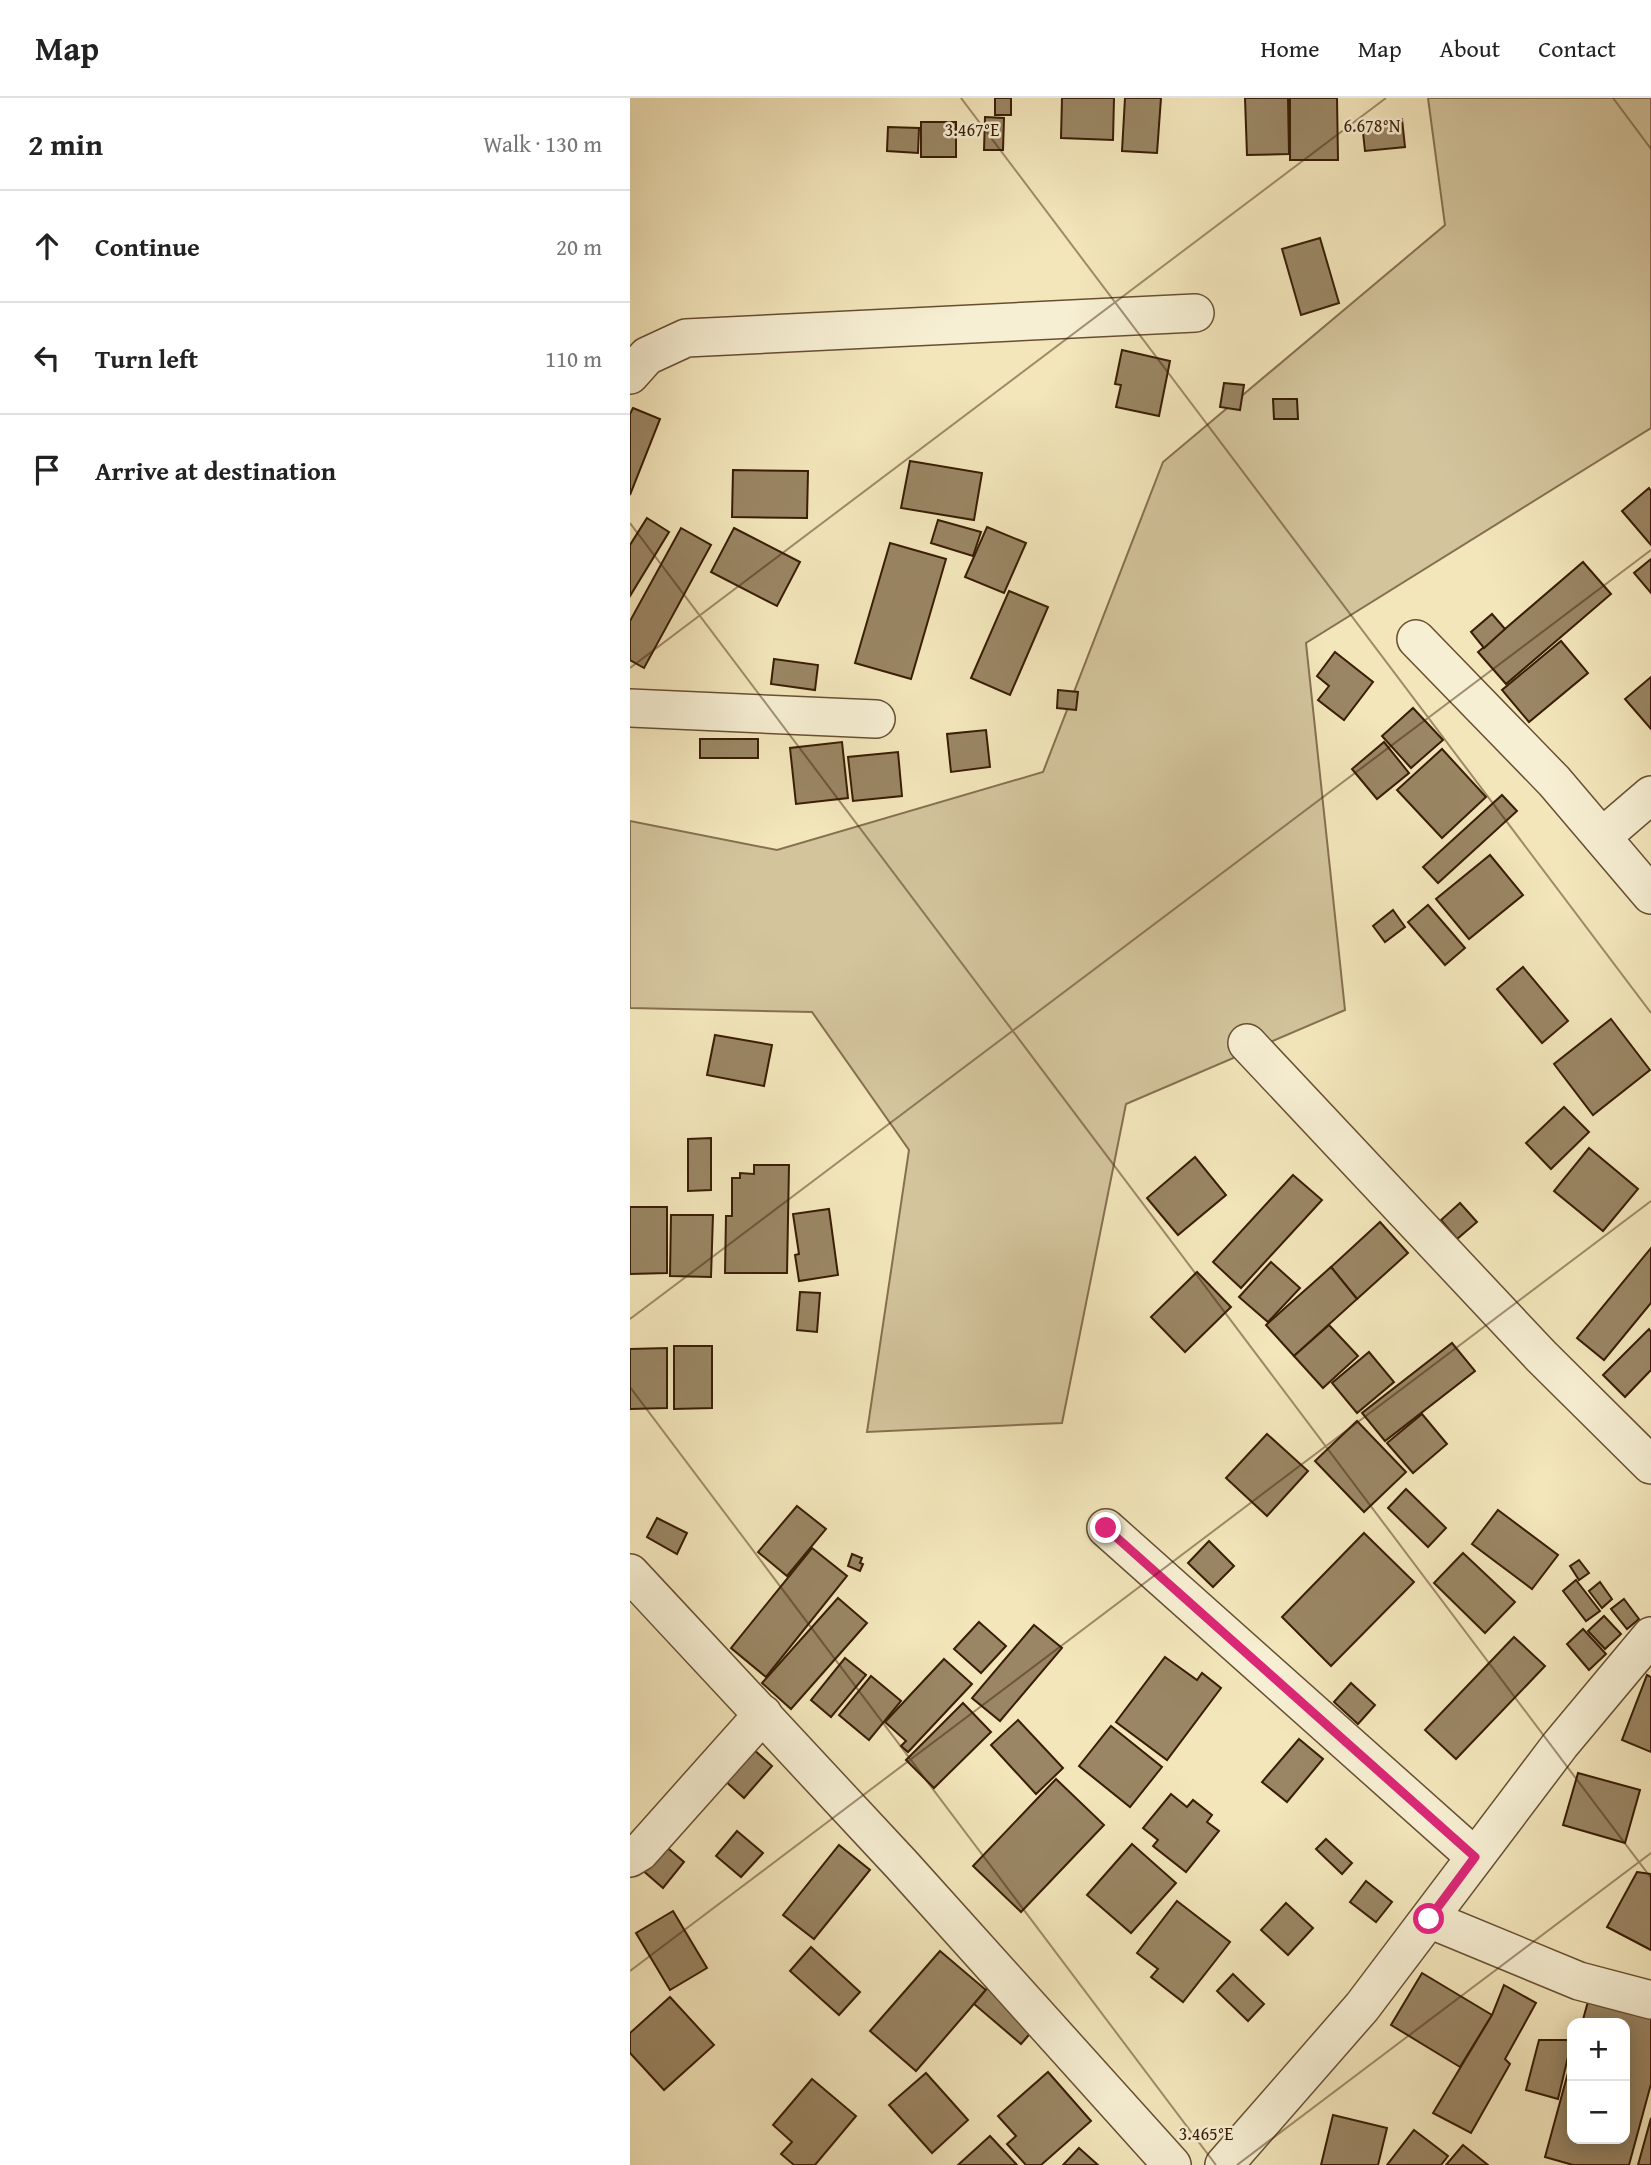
<!DOCTYPE html>
<html lang="en">
<head>
<meta charset="utf-8">
<style>
  body { margin:0; font-family:"Gentium Book Plus",serif; background:#f6f6f6; color:#222 }
  .controls { position:absolute; right:21px; bottom:21px; display:grid; overflow:hidden; border-radius:14px; box-shadow:0 4px 18px #0003 }
  .controls button { width:63px; height:63px; display:grid; place-items:center; padding:0; border:0; border-bottom:2px solid #e0e0e0; background:#fff; color:#222; font:35px sans-serif }
  .stop { position:absolute; width:21px; height:21px; margin:-16px; border:5px solid #db2777; border-radius:50%; background:#fff }
  .stop.end { background:#db2777; border-color:#fff; box-shadow:0 2px 7px #0008 }
  .list { margin:0; padding:0; list-style:none }
  h2 { display:flex; justify-content:space-between; align-items:center; height:91px; margin:0; padding:0 28px; font-size:30px }
  h2 small { font-size:23px; font-weight:400; color:#767676 }
  .list li { display:grid; grid-template-columns:46px 1fr auto; gap:21px; align-items:center; box-sizing:border-box; height:112px; padding:0 28px; border-top:2px solid #e0e0e0 }
  .list b { display:block; font-size:26px; white-space:nowrap }
  .list em { font-size:23px; font-style:normal; color:#767676 }
  .icon { flex:none; width:38px; height:38px; fill:none; stroke:currentColor; stroke-width:2; stroke-linecap:round; stroke-linejoin:round }
  .map { position:relative; flex:none; width:1021px; height:2067px; overflow:hidden }
  header { display:flex; align-items:center; gap:42px; box-sizing:border-box; height:98px; padding:0 35px; background:#fff; border-bottom:2px solid #e0e0e0 }
  header strong { font-size:33px }
  nav { display:flex; gap:38px; margin-inline-start:auto; font-size:24px }
  main { display:flex }
  aside { flex:1; background:#fff }
  .map>svg:first-child { display:block }
</style>
</head>
<body>
<header>
<strong>Map</strong>
<nav><a>Home</a><a>Map</a><a>About</a><a>Contact</a></nav>
</header>
<main>
<aside>
<h2>2 min<small>Walk · 130 m</small></h2>
<ul class="list">
<li><svg class="icon" aria-label="ahead" viewBox="0 0 24 24"><path d="M12 20V5M6 11l6-6 6 6"/></svg><div><b>Continue</b></div><em>20 m</em></li>
<li><svg class="icon" aria-label="left" viewBox="0 0 24 24"><path d="M17 20v-9H6M10 6l-5 5 5 5"/></svg><div><b>Turn left</b></div><em>110 m</em></li>
<li><svg class="icon" aria-label="arrive" viewBox="0 0 24 24"><path d="M6 21V4h12l-3 4 3 4H6"/></svg><div><b>Arrive at destination</b></div></li>
</ul>
</aside>
<div class="map">
<svg width="1021" height="2067" viewBox="0 0 1021 2067">
  <rect width="100%" height="100%" fill="#f3e6bb"/>
  <filter id="stains"><feTurbulence type="fractalNoise" baseFrequency=".00286" numOctaves="4"/><feColorMatrix values="0 0 0 0 .2 0 0 0 0 .09 0 0 0 0 .02 0 0 0 .5 -.17"/></filter>
  <radialGradient id="worn" r=".72"><stop offset=".6" stop-color="#630" stop-opacity="0"/><stop offset="1" stop-color="#630" stop-opacity=".3"/></radialGradient>
  <polygon fill="#d3c49c" stroke="#867050" stroke-width="2" points="798,0 1021,0 1021,330 676,545 715,912 496,1006 432,1325 237,1334 279,1052 182,914 0,910 0,723 147,752 413,674 533,364 815,127"/>
  <g fill="#9a8664" stroke="#391d05" stroke-width="2">
    <rect x="365" y="0" width="16" height="17"/>
    <polygon points="432,0 484,0 483,42 431,40"/>
    <polygon points="495,0 531,0 527,55 492,53"/>
    <polygon points="615,0 658,0 659,56 617,57"/>
    <polygon points="660,0 707,0 708,62 660,62"/>
    <polygon points="355,19 374,20 373,52 354,52"/>
    <polygon points="772,21 775,49 735,53 732,25"/>
    <rect x="291" y="24" width="35" height="35"/>
    <polygon points="258,29 289,30 288,55 257,53"/>
    <polygon points="690,140 709,205 671,217 652,151"/>
    <polygon points="492,252 540,263 529,318 486,309 491,287 485,286"/>
    <polygon points="594,285 614,287 610,312 590,309"/>
    <polygon points="643,301 667,301 668,321 644,321"/>
    <polygon points="3,310 30,321 0,397 0,316"/>
    <polygon points="280,363 352,375 344,422 271,410"/>
    <polygon points="103,372 178,373 177,420 102,419"/>
    <polygon points="1019,390 1021,393 1021,447 992,413"/>
    <polygon points="17,420 39,434 0,498 0,447"/>
    <polygon points="308,422 351,434 343,458 301,445"/>
    <polygon points="357,429 396,445 374,495 335,479"/>
    <polygon points="51,430 81,447 14,570 0,562 0,523"/>
    <polygon points="104,430 170,464 147,508 81,474"/>
    <polygon points="260,445 316,461 281,581 225,565"/>
    <polygon points="1021,461 1021,495 1004,475"/>
    <polygon points="953,464 981,496 876,586 848,554"/>
    <polygon points="379,493 418,509 380,597 341,580"/>
    <polygon points="862,516 875,531 854,550 841,534"/>
    <polygon points="931,543 958,575 899,624 872,592"/>
    <polygon points="705,554 743,584 714,622 688,602 699,588 687,578"/>
    <polygon points="144,561 188,567 185,592 141,586"/>
    <polygon points="1021,579 1021,631 995,601"/>
    <polygon points="428,592 448,594 446,612 427,610"/>
    <polygon points="783,610 813,642 781,670 752,638"/>
    <polygon points="356,632 360,669 321,674 317,636"/>
    <rect x="70" y="641" width="58" height="19"/>
    <polygon points="212,644 218,700 166,706 160,650"/>
    <polygon points="754,644 779,675 747,701 722,671"/>
    <polygon points="812,651 856,699 812,740 767,692"/>
    <polygon points="268,654 272,698 223,703 218,659"/>
    <polygon points="872,697 887,713 808,785 793,769"/>
    <polygon points="860,757 893,797 839,841 806,801"/>
    <polygon points="798,807 835,850 815,867 778,824"/>
    <polygon points="763,812 775,829 755,844 743,828"/>
    <polygon points="893,869 938,923 912,945 867,891"/>
    <polygon points="981,921 1020,972 963,1017 924,966"/>
    <polygon points="85,937 142,947 134,988 77,977"/>
    <polygon points="934,1009 959,1034 921,1071 896,1045"/>
    <polygon points="81,1040 81,1092 58,1093 58,1041"/>
    <polygon points="959,1050 1008,1091 973,1133 924,1093"/>
    <polygon points="565,1059 596,1097 548,1137 517,1100"/>
    <polygon points="124,1067 159,1067 157,1175 95,1175 96,1118 102,1118 102,1080 110,1080 110,1075 124,1076"/>
    <polygon points="663,1077 692,1102 611,1190 583,1164"/>
    <polygon points="830,1105 847,1124 827,1141 811,1122"/>
    <polygon points="0,1109 37,1109 37,1175 0,1176"/>
    <polygon points="199,1111 208,1177 169,1183 165,1157 169,1156 163,1116"/>
    <polygon points="41,1117 83,1117 81,1179 40,1178"/>
    <polygon points="750,1124 778,1155 727,1201 701,1169"/>
    <polygon points="1021,1150 1021,1205 974,1262 947,1240"/>
    <polygon points="641,1164 670,1190 638,1224 609,1199"/>
    <polygon points="701,1169 727,1201 664,1258 636,1227"/>
    <polygon points="567,1174 601,1209 555,1254 521,1219"/>
    <polygon points="170,1194 190,1195 187,1234 167,1232"/>
    <polygon points="699,1227 728,1258 693,1290 664,1258"/>
    <polygon points="1019,1231 1021,1234 1021,1272 995,1299 973,1277"/>
    <polygon points="822,1245 845,1273 755,1343 732,1315"/>
    <polygon points="44,1248 82,1248 82,1310 44,1311"/>
    <polygon points="37,1250 37,1310 0,1311 0,1251"/>
    <polygon points="739,1254 764,1284 727,1315 702,1285"/>
    <polygon points="792,1316 817,1346 783,1375 757,1345"/>
    <polygon points="727,1323 776,1374 734,1414 685,1363"/>
    <polygon points="637,1336 678,1373 637,1418 596,1380"/>
    <polygon points="776,1391 816,1430 798,1449 758,1410"/>
    <polygon points="167,1408 196,1431 157,1478 128,1454"/>
    <polygon points="868,1412 928,1457 902,1491 842,1446"/>
    <polygon points="27,1420 57,1435 47,1456 17,1439"/>
    <polygon points="734,1435 784,1484 701,1568 652,1519"/>
    <polygon points="579,1443 604,1468 583,1489 558,1465"/>
    <polygon points="182,1450 217,1478 136,1579 101,1550"/>
    <polygon points="833,1455 885,1504 855,1535 804,1485"/>
    <polygon points="222,1456 232,1460 230,1465 233,1466 230,1473 218,1468"/>
    <polygon points="949,1462 959,1475 949,1482 940,1468"/>
    <polygon points="946,1482 970,1513 956,1523 933,1493"/>
    <polygon points="970,1484 982,1501 972,1510 959,1493"/>
    <polygon points="208,1500 237,1525 161,1611 132,1585"/>
    <polygon points="994,1501 1009,1521 997,1531 981,1511"/>
    <polygon points="974,1518 991,1536 975,1551 958,1533"/>
    <polygon points="349,1524 376,1548 351,1575 324,1551"/>
    <polygon points="404,1527 432,1550 370,1623 342,1600"/>
    <polygon points="953,1531 976,1556 959,1572 937,1546"/>
    <polygon points="884,1539 915,1568 826,1661 795,1632"/>
    <polygon points="535,1559 567,1582 572,1575 591,1590 537,1662 486,1624"/>
    <polygon points="215,1560 236,1577 201,1619 181,1602"/>
    <polygon points="314,1561 342,1586 278,1654 271,1648 276,1643 255,1624"/>
    <polygon points="1017,1577 1021,1579 1021,1654 992,1642"/>
    <polygon points="241,1578 271,1603 239,1642 209,1617"/>
    <polygon points="721,1585 745,1607 728,1626 704,1604"/>
    <polygon points="333,1605 361,1634 304,1690 276,1662"/>
    <polygon points="388,1622 433,1670 406,1696 361,1647"/>
    <polygon points="481,1628 532,1669 500,1709 449,1668"/>
    <polygon points="669,1641 693,1661 657,1704 632,1684"/>
    <polygon points="122,1650 142,1668 114,1700 94,1682"/>
    <polygon points="948,1675 1010,1692 995,1745 933,1727"/>
    <polygon points="426,1681 474,1727 391,1814 343,1768"/>
    <polygon points="541,1696 557,1709 563,1702 582,1717 577,1724 589,1733 556,1774 523,1748 528,1742 513,1730"/>
    <polygon points="107,1733 133,1755 111,1779 86,1758"/>
    <polygon points="696,1741 722,1765 712,1776 686,1751"/>
    <polygon points="33,1746 54,1764 33,1790 11,1771"/>
    <polygon points="502,1746 546,1785 501,1835 457,1797"/>
    <polygon points="209,1747 240,1772 184,1841 153,1817"/>
    <polygon points="1007,1774 1021,1776 1021,1852 977,1829"/>
    <polygon points="736,1783 762,1804 746,1824 720,1804"/>
    <polygon points="547,1803 600,1844 553,1904 521,1879 528,1871 507,1855"/>
    <polygon points="656,1805 683,1830 658,1857 631,1832"/>
    <polygon points="43,1813 77,1870 40,1892 6,1835"/>
    <polygon points="181,1849 230,1894 209,1917 160,1873"/>
    <polygon points="310,1853 356,1892 286,1973 240,1933"/>
    <polygon points="792,1875 862,1917 830,1969 761,1927"/>
    <polygon points="603,1876 634,1906 618,1923 587,1893"/>
    <polygon points="364,1882 411,1923 391,1946 344,1906"/>
    <polygon points="874,1887 906,1905 875,1961 880,1966 841,2035 803,2015 862,1917"/>
    <polygon points="40,1899 84,1947 34,1992 0,1955 0,1935"/>
    <polygon points="959,1900 1021,1917 1021,1986 999,2067 943,2067 915,2059 942,1960 942,2041 995,2041 995,1925 952,1925"/>
    <polygon points="909,1942 942,1942 928,2001 896,1992"/>
    <polygon points="418,1974 461,2023 411,2067 396,2067 377,2046 386,2038 368,2018"/>
    <polygon points="296,1975 338,2022 302,2055 259,2007"/>
    <polygon points="182,1981 226,2018 185,2067 164,2067 151,2056 162,2044 143,2027"/>
    <polygon points="703,2017 757,2030 748,2067 691,2067"/>
    <polygon points="1021,2020 1021,2067 1008,2067"/>
    <polygon points="784,2032 818,2058 811,2067 757,2067"/>
    <polygon points="360,2038 387,2067 328,2067"/>
    <polygon points="833,2047 858,2067 816,2067"/>
    <polygon points="449,2050 468,2067 433,2067"/>
  </g>
  <g fill="none" stroke-linecap="round" stroke-linejoin="round">
    <g stroke="#684f32" stroke-width="40">
      <g id="street">
        <polyline points="0,277 17,258 56,240 565,215"/>
        <polyline points="786,541 924,683 1021,797"/>
        <polyline points="0,610 246,621"/>
        <polyline points="972,739 1021,697"/>
        <polyline points="617,945 911,1258 1021,1367"/>
        <polyline points="476,1430 845,1759"/>
        <polyline points="0,1475 272,1767 542,2067"/>
        <polyline points="0,1760 10,1754 133,1616"/>
        <polyline points="799,1821 949,1883 1021,1902"/>
        <polyline points="594,2067 732,1909 930,1647 1021,1538"/>
      </g>
    </g>
    <use href="#street" stroke="#f7efd3" stroke-width="37"/>
  </g>
  <g fill="none" stroke-linecap="round" stroke-linejoin="round">
    <polyline stroke="#db2777" stroke-width="9" points="476,1430 845,1759 799,1821"/>
  </g>
  <path fill="none" stroke="#391d05" stroke-width="2" stroke-opacity="0.45" d="M331,0L1021,915M983,0L1021,51M0,425L1021,1780M0,570L756,0M0,1221L1021,452M0,1289L586,2067M0,1873L1021,1103M607,2067L1021,1755"/>
  <g font-size="18" text-anchor="middle" fill="#391d05" stroke="#f7efd3" stroke-width="5" stroke-linejoin="round" paint-order="stroke">
    <text x="742" y="34">6.678°N</text>
    <text x="342" y="38">3.467°E</text>
    <text x="576" y="2042">3.465°E</text>
  </g>
  <rect width="100%" height="100%" filter="url(#stains)"/>
  <rect width="100%" height="100%" fill="url(#worn)"/>
</svg>
<div class="controls">
<button>+</button>
<button>−</button>
</div>
<div class="stop" style="left:799px;top:1821px"></div>
<div class="stop end" style="left:476px;top:1430px"></div>
</div>
</main>
</body>
</html>
